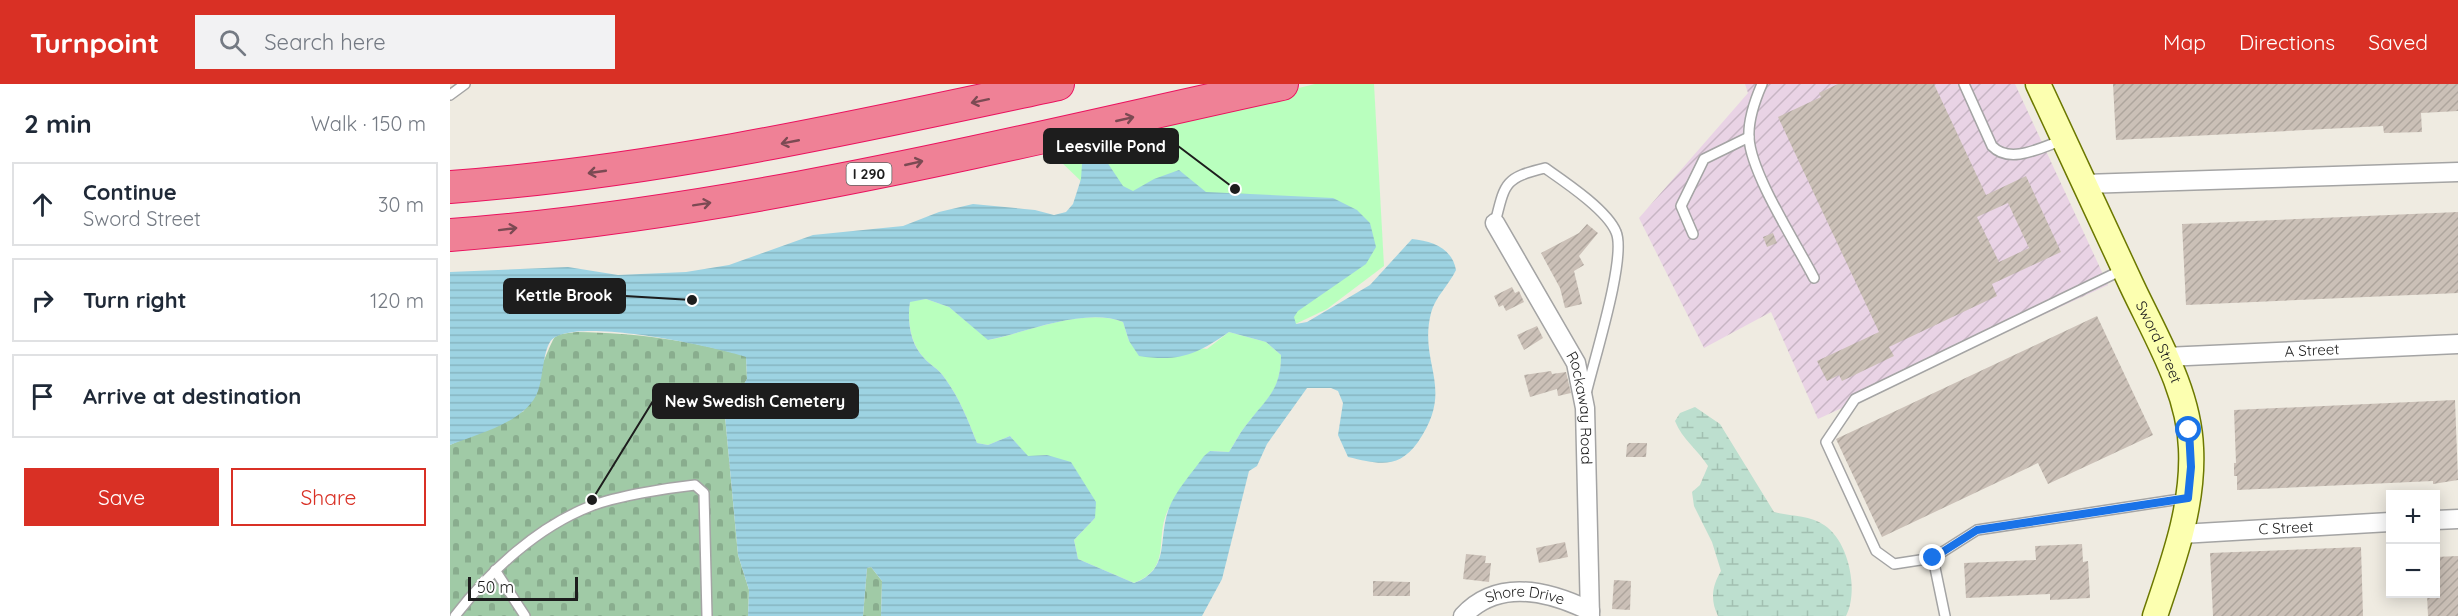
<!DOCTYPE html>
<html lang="en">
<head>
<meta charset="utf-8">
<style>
  body { margin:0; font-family:Quicksand,sans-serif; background:#f2f2f3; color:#1f2937 }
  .controls { position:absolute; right:18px; bottom:18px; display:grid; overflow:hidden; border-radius:0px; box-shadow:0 3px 15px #0003 }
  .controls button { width:54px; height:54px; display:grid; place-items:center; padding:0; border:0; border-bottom:2px solid #e0e1e3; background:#fff; color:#1f2937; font:30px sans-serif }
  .scale { position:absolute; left:18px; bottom:15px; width:110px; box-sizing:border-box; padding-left:6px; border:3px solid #1d1d1d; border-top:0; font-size:16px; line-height:21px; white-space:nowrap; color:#1d1d1d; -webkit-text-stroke:4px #fff; paint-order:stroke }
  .stop { position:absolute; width:18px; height:18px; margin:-14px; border:4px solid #1a73e8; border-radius:50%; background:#fff }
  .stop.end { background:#1a73e8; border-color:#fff; box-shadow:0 2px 6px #0008 }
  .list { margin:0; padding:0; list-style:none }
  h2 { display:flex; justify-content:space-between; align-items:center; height:78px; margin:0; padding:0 24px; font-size:26px }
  h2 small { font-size:20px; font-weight:400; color:#747a83 }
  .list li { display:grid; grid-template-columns:39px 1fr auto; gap:18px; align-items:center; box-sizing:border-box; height:84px; margin:0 12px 12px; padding:0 12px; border:2px solid #e0e1e3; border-radius:0px }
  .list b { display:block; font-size:22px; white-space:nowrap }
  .list p { margin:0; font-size:20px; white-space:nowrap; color:#747a83 }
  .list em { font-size:20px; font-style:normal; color:#747a83 }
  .actions { display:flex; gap:12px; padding:18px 24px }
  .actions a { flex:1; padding:14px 0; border:2px solid #d93025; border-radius:0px; text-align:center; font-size:21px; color:#d93025 }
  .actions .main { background:#d93025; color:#fff }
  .icon { flex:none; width:33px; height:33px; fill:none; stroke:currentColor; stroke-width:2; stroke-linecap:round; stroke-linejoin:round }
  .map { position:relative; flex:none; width:2008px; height:532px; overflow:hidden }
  header { display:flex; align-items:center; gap:36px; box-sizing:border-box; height:84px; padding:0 30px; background:#d93025; color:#fff }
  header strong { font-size:28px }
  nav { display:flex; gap:33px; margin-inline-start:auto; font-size:21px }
  .search { width:420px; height:54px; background:#f2f2f3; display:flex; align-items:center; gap:15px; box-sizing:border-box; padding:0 21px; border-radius:0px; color:#747a83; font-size:22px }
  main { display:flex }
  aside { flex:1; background:#fff }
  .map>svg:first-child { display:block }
</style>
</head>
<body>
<header>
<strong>Turnpoint</strong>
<div class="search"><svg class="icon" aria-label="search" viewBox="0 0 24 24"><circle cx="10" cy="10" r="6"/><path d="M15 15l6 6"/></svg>Search here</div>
<nav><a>Map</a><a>Directions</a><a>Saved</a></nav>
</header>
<main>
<aside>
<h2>2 min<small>Walk · 150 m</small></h2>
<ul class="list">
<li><svg class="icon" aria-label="ahead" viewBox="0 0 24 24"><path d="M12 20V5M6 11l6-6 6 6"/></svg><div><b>Continue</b><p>Sword Street</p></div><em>30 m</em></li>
<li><svg class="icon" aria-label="right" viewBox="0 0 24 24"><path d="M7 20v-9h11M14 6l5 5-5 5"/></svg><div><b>Turn right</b></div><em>120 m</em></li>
<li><svg class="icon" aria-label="arrive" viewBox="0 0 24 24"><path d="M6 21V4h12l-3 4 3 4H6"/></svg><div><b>Arrive at destination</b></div></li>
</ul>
<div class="actions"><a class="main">Save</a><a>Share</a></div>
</aside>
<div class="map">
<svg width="2008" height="532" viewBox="0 0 2008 532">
  <defs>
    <pattern id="industrial-furrows" width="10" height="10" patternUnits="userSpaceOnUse" patternTransform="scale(1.5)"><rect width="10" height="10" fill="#e9d3e5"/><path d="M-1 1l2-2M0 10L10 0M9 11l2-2" fill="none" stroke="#c7b5c4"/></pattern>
    <pattern id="wetland-marsh" width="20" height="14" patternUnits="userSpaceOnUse" patternTransform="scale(1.5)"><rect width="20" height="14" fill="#bddfcf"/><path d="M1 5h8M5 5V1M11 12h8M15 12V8" fill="none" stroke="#a2bfb1"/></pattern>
    <pattern id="cemetery-stones" width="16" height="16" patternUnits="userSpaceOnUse" patternTransform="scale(1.5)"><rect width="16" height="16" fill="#a0caa6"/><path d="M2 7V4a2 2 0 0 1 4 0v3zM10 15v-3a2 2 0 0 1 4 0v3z" fill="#89ad8e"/></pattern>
    <pattern id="water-rules" width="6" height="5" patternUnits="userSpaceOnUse" patternTransform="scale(1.5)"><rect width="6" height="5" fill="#9dd3e2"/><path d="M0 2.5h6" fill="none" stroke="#87b5c1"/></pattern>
    <pattern id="building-hatch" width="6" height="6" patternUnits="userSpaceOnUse" patternTransform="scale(1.5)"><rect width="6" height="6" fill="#cbc0b7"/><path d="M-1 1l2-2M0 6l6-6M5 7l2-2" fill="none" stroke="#aea59d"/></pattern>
  </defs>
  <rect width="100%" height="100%" fill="#efebe1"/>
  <polygon fill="url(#industrial-furrows)" points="1295,0 1565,0 1658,201 1368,335 1321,228 1254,264 1189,134 1298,9"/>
  <path fill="url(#wetland-marsh)" d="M1245,323L1270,340L1324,428C1340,432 1360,431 1374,441C1399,457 1409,507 1396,532H1268C1260,516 1262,502 1271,487L1262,458L1244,422L1242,408L1250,401L1258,382C1248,366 1232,355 1225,337L1230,329Z"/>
  <g fill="url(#cemetery-stones)">
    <path d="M127,248C187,249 238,256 296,272L297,295L275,332L288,471L299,506L298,532H0V361L74,327C79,316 101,256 105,253C110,249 120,249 127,248Z"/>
    <polygon points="421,483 432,497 431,532 413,532 417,484"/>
  </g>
  <g fill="#b9ffbe">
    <polygon points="865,0 924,0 934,182 877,225 835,245 659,124 609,76 651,52"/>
    <path d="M476,215L499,223L539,256C578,248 634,223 673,238L679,257L757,265L779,248L816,258L831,271C831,306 818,314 797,340C790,348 785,359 779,368L760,367C747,386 729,404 719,424C703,454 724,483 684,499L628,475L624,456L645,434L597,371L578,373L560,352L538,361L527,359C518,336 509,313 494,293C489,285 480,281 474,274C460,259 457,236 460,217Z"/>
  </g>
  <path fill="url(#water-rules)" fill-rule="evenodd" d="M653,72L673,102L683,107L704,95L729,86L756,108L883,114L907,126L920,139L926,163L916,180L848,227L844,233L846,240L857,238L920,201L962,155C982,157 1002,164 1006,186C999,201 985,213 981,229C968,281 1006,303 968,358C948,386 928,380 898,373L888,351L893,319L888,307L881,304H857L817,360L807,382L799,387L772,495L752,532H431L432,497L421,483L417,484L413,532H298L299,506L288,471L275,332L297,295L296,273C267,263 117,230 100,258C93,269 93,294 88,307C77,338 27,350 0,361V188L118,183L168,191L236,188L279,181L363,151L453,142L489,128L523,120L585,126L604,131L616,128L623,120L631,95L632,80ZM476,215L499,223L538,256C578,248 635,223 673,238L679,257L689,272C729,278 746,271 779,248L816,258L831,271C831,306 817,314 797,340C790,348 785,359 779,368L760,367L754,372C743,388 724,408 718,427C708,457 720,486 684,499L628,475L624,456L645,434L646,418L621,378L597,371L578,372L560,352L538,361L527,359C518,336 509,313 494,293C489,285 480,281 474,274C460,260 457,236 460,218Z"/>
  <g fill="url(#building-hatch)" fill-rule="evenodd">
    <path d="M1388,0H1484L1536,111L1576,92L1611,168L1542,200L1547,212L1439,263L1444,272L1392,297L1389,291L1377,297L1367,277L1429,248L1328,33L1371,13L1369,9ZM1558,119L1579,164L1549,178L1527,133Z"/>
    <polygon points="1663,0 2008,0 2008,27 1971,29 1972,48 1934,49 1933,42 1666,56"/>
    <polygon points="2008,128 2008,209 1736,221 1732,140"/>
    <polygon points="1137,140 1148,149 1129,172 1134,181 1124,187 1132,220 1115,224 1110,204 1091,169 1129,149"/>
    <polygon points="1323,149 1327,159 1317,163 1313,153"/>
    <polygon points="1062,203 1065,209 1069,207 1074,218 1056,227 1053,221 1049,223 1044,212"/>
    <polygon points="1647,232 1703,351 1598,400 1588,379 1432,453 1386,355"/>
    <polygon points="1087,242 1093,254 1074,266 1067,251"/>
    <polygon points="1101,287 1102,290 1116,288 1121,309 1108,312 1107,305 1080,313 1074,291"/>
    <polygon points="2005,316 2008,396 1983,400 1983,397 1787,406 1787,392 1784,392 1784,379 1786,379 1784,326"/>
    <polygon points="1179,359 1197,359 1196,373 1176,373 1177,361"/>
    <polygon points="1115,458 1118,473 1089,479 1086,464"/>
    <polygon points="1632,460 1633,478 1638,477 1640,514 1600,516 1600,510 1516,514 1514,479 1586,476 1585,462"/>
    <polygon points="1911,463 1913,532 1763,532 1760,469"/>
    <polygon points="1016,470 1036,472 1035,479 1041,479 1039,498 1013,495"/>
    <polygon points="2008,472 2008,532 1978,532 1977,510 1986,510 1986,473"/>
    <polygon points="1164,496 1181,497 1180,526 1162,525"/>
    <polygon points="923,497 960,498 960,512 923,512"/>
  </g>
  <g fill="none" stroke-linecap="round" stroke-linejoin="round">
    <g stroke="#a4a4a4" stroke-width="12">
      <g id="lane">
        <path d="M1312,0C1305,16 1298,37 1299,54C1301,90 1346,159 1364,194"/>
        <path d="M1514,0L1542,62C1560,81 1592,63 1613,56"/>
        <polyline points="0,11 15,0"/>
        <path d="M1045,139C1055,99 1054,94 1095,84C1115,98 1157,126 1166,148C1177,173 1143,279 1136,310"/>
        <polyline points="1243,150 1231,122 1254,75 1299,53"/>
        <polyline points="1483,474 1444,480 1426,467 1376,358 1405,315 1672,186"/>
        <polyline points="45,486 75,532"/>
        <path d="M5,532C40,487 87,443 141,422C167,412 217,404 245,401L254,409L257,532"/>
        <polyline points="1495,532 1483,474 1527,446 1737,414"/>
      </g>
    </g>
    <g stroke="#a4a4a4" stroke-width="21">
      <g id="street">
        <polyline points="1634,100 2008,88"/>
        <path id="s1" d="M1045,139L1126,279L1135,324L1140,532"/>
        <path id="s2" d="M1715,273L2008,260"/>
        <polyline points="1986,436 2008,435"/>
        <path id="s3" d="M1731,450L1940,438"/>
        <path id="s4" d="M1013,532C1048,494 1099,507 1140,527"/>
      </g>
    </g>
    <g stroke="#6c7800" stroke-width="27">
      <g id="secondary">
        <path id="s5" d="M1588,0C1619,67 1651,135 1682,202C1706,253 1739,307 1741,364C1744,422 1723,478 1705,532"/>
      </g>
    </g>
    <g stroke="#ea125e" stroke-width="34">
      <g id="highway">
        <path d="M0,103C206,88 406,43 608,0"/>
        <path d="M0,151C282,130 557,60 832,0"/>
      </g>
    </g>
    <use href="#lane" stroke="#fff" stroke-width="9"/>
    <use href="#street" stroke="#fff" stroke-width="18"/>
    <use href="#secondary" stroke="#fcffb0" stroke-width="24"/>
    <use href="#highway" stroke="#ef8196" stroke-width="32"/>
  </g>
  <defs><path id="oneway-shaft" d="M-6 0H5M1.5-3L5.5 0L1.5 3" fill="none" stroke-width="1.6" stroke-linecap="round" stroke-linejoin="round" transform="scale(1.5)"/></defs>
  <g stroke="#7b4a53">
    <use href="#oneway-shaft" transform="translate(530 17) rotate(168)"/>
    <use href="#oneway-shaft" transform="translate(675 35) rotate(-13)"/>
    <use href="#oneway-shaft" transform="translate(340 58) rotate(169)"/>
    <use href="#oneway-shaft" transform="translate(464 79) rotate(-13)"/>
    <use href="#oneway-shaft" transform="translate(147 88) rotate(172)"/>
    <use href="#oneway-shaft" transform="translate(252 120) rotate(-9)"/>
    <use href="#oneway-shaft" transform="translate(58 145) rotate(-7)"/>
  </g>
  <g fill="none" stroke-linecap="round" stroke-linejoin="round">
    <polyline stroke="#1a73e8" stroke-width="8" points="1483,474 1527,446 1738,414 1741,383 1739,346"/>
  </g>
  <g text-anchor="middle" stroke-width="6" stroke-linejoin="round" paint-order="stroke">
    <rect fill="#fff" stroke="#616161" stroke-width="1.5" x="396.5" y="79" width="45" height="22" rx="4.5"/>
    <g font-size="14" font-weight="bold" fill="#1d1d1d">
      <text x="419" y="95">I 290</text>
    </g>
    <g font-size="15" fill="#1d1d1d" stroke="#fff">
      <text dy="5" stroke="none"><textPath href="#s5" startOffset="285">Sword Street</textPath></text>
      <text dy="5" stroke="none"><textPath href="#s2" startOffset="147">A Street</textPath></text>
      <text dy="5" stroke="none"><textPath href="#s1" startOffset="207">Rockaway Road</textPath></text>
      <text dy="5" stroke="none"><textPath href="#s3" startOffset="105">C Street</textPath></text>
      <text dy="5" stroke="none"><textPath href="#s4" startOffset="69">Shore Drive</textPath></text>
    </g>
  </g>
  <path fill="none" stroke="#1d1d1d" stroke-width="2" d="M785 105L728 62M242 216L175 212M142 416L203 317"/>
  <g fill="#1d1d1d" stroke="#fff" stroke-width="2">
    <circle cx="785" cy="105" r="6"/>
    <circle cx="242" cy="216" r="6"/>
    <circle cx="142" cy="416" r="6"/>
  </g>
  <g fill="#1d1d1d" stroke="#1d1d1d" stroke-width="2">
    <rect x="594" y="45" width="134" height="34" rx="6"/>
    <rect x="54" y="195" width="121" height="34" rx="6"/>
    <rect x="203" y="300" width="205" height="34" rx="6"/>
  </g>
  <g font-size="16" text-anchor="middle" font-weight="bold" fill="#fff">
    <text x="661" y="68">Leesville Pond</text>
    <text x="114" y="217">Kettle Brook</text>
    <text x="305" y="323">New Swedish Cemetery</text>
  </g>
</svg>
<div class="controls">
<button>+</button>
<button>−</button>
</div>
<div class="scale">50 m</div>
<div class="stop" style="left:1739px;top:346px"></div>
<div class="stop end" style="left:1483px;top:474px"></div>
</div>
</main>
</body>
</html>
